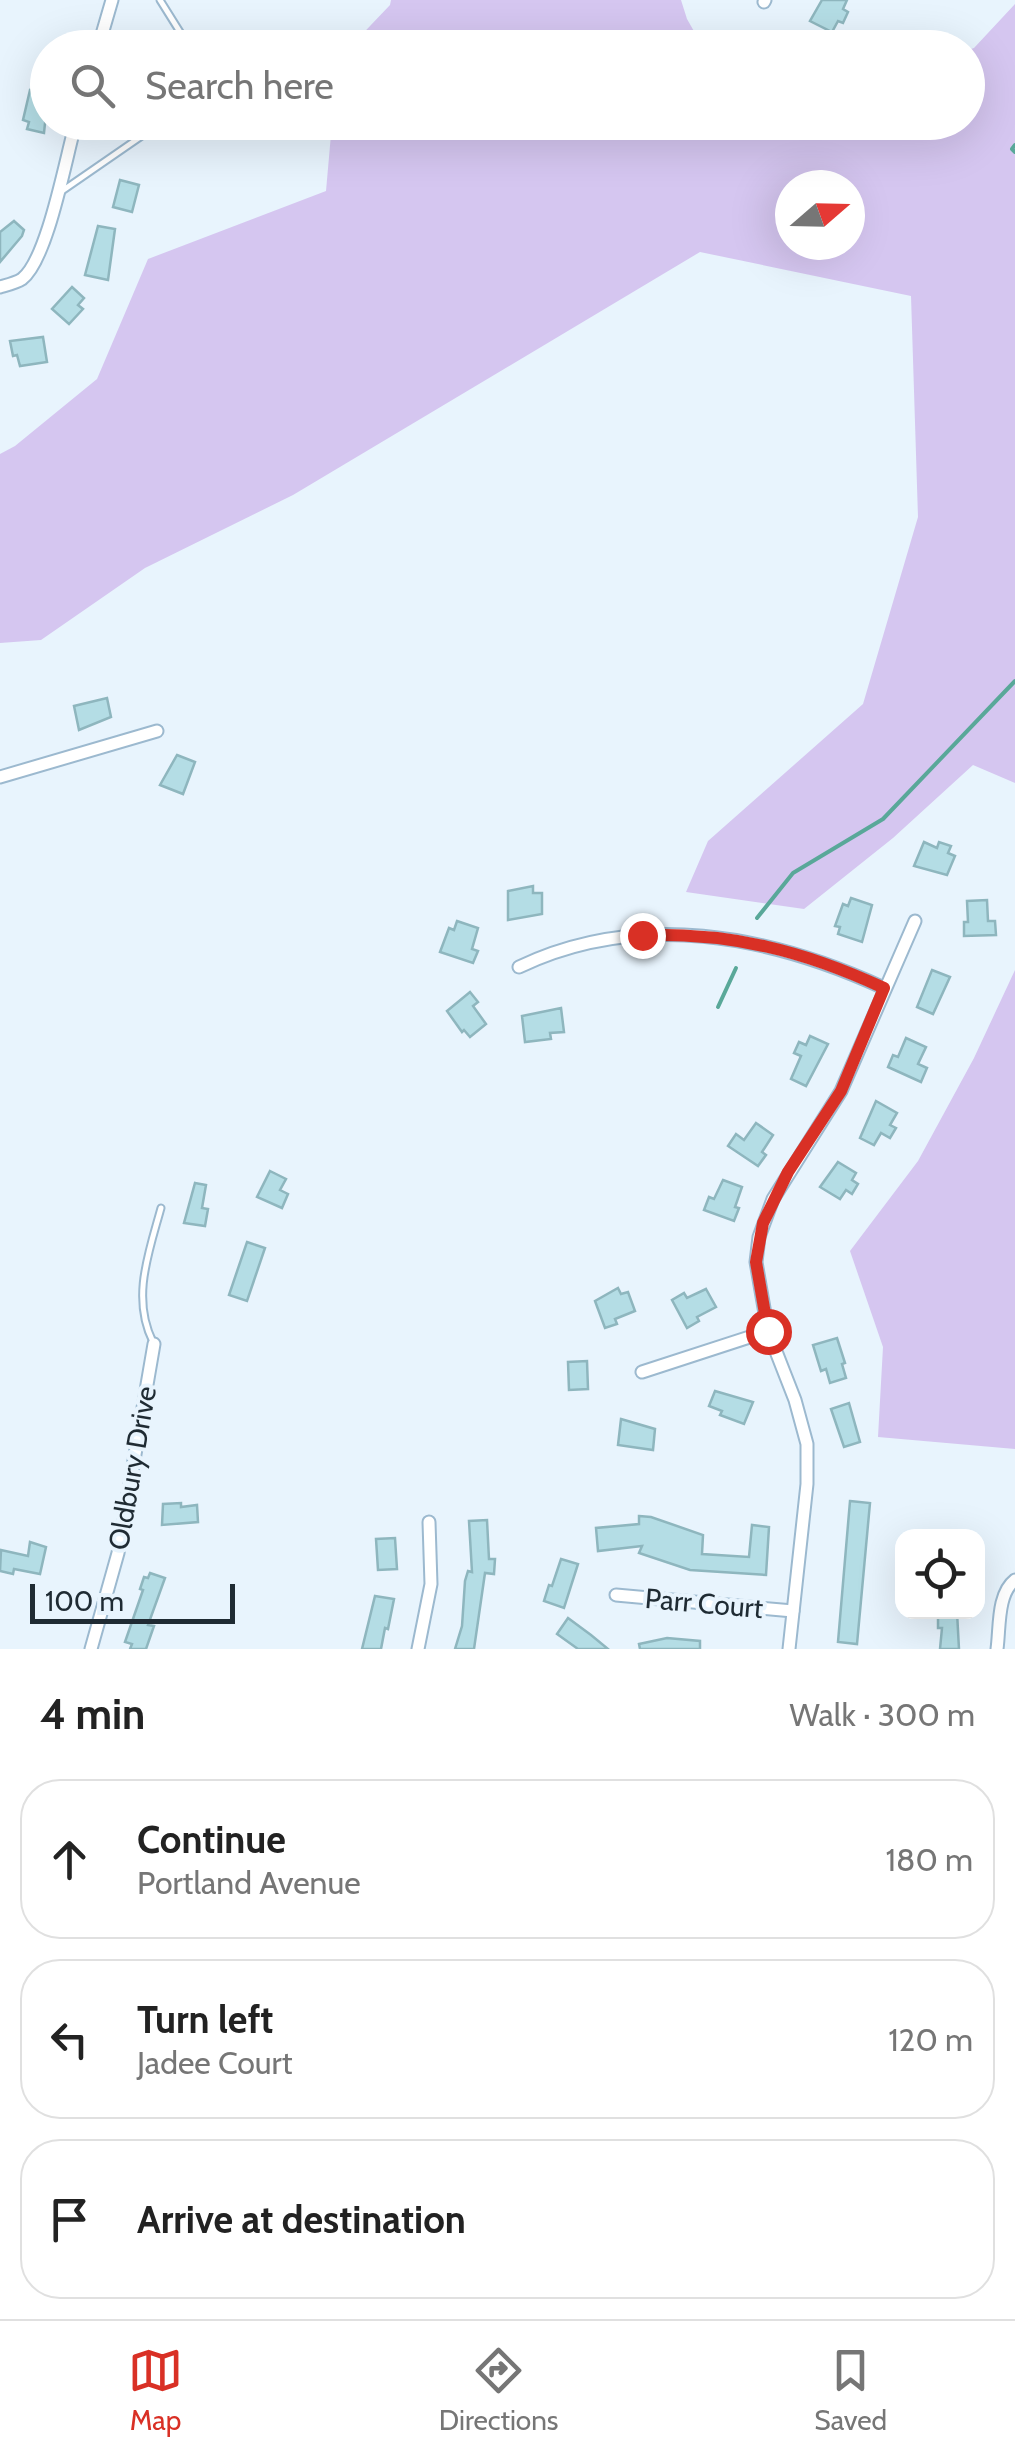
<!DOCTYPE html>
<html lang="en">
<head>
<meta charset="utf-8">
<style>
  body { margin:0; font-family:Cabin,sans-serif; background:#f2f2f2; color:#222 }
  .controls { position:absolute; right:30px; bottom:30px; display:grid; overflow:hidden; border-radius:20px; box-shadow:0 10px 40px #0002 }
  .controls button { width:90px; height:90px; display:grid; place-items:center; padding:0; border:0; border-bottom:2px solid #e0e0e0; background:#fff; color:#222; font:50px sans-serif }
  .compass { position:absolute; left:775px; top:170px; width:90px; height:90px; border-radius:50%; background:#fff; box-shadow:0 10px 40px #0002; rotate:70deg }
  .scale { position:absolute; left:30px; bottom:25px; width:205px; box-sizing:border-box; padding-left:10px; border:5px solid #1f2b33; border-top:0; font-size:28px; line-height:35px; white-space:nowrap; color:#1f2b33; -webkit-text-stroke:8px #e8f4fd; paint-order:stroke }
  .stop { position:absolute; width:30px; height:30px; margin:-22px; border:8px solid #d93025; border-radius:50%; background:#fff }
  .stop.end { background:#d93025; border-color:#fff; box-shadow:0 2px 10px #0008 }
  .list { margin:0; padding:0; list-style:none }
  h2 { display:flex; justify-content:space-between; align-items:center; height:130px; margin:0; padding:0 40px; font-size:42px }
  h2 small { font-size:32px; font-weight:400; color:#767676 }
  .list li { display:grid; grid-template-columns:65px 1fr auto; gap:30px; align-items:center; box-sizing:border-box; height:160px; margin:0 20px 20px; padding:0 20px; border:2px solid #e0e0e0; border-radius:40px }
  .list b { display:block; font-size:38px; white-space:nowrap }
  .list p { margin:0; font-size:32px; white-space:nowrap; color:#767676 }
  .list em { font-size:32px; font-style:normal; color:#767676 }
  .icon { flex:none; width:55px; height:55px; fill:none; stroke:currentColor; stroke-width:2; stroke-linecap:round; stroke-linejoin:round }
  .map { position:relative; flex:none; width:1015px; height:1649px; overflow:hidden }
  .search { position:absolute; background:#fff; box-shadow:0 10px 40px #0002; left:30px; right:30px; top:30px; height:110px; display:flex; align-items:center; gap:25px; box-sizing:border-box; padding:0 35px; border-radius:55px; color:#767676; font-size:38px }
  .sheet { height:670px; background:#fff }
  nav { display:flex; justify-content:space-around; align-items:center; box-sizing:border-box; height:140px; border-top:2px solid #e0e0e0; background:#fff; font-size:28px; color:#767676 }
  nav a { display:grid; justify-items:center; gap:5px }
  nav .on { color:#d93025 }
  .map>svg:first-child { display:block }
</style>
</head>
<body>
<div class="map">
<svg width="1015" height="1649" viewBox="0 0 1015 1649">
  <rect width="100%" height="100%" fill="#e8f4fd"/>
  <g fill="#d5c6f0" fill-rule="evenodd">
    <polygon points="391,0 681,0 687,19 703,47 350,47 390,5"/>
    <path d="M1015,4V783L973,765L893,838L804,909L686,892L708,841L863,704L918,517L911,296L700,252L293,495L145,568L41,640L0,643V454L15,446L97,379L148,259L326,191L332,123L968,122V50L974,48ZM850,185V245H790V185Z"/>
    <polygon points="1015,970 1015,1449 878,1437 883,1347 850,1251 918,1161 974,1058"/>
  </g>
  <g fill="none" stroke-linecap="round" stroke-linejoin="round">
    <g stroke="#59a899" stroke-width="4">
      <polyline points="1015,145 1012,149 1015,152"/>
      <polyline points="757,918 793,873 883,819 1015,681"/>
      <polyline points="718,1007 736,968"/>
    </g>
  </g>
  <g fill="#b4dde5" stroke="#8eb6be" stroke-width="2.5">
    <polygon points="822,0 847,0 843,9 848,12 843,23 838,21 832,32 810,21"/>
    <polygon points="30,90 48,95 44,133 27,129 29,122 23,120"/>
    <polygon points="120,180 139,185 132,212 113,207"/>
    <polygon points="14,221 24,230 22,236 0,262 0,232"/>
    <polygon points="98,226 115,229 108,280 85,275"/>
    <polygon points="72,287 84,298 78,305 83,309 69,324 52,309"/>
    <polygon points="43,337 47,362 20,366 17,355 13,356 10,341"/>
    <polygon points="107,698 111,717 79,730 74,706"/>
    <polygon points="177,755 195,762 183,794 160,785"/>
    <polygon points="924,842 937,848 939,842 951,846 948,853 955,856 947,875 914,866"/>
    <polygon points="533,886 533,893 542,893 542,914 508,920 508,891"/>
    <polygon points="851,898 872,905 862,942 838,934 840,927 835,926 843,904 848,906"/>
    <polygon points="987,900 988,921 995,921 996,935 964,936 964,922 968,922 967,901"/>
    <polygon points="457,921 478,928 472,949 478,951 473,963 440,952 449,928 454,930"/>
    <polygon points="932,970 950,977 933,1014 917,1007"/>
    <polygon points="470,992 478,1002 473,1006 486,1024 470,1037 464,1030 462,1032 447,1011"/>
    <polygon points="561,1008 564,1032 550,1033 551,1039 525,1042 522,1016"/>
    <polygon points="810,1036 828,1044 806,1086 791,1079 801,1056 794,1053 799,1042 806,1045"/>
    <polygon points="906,1038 926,1047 918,1064 927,1068 921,1082 888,1067 893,1055 898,1057"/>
    <polygon points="876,1101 897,1113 890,1125 896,1128 890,1138 881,1133 874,1145 860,1138"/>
    <polygon points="756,1123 773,1135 762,1152 766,1155 758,1166 728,1146 736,1134 744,1140"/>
    <polygon points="838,1162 856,1173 852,1180 858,1184 852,1194 846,1190 840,1199 820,1187"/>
    <polygon points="270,1171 286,1179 280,1190 288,1194 282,1208 257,1197"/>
    <polygon points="723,1180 742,1187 735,1207 739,1208 734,1221 704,1210 709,1197 714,1199"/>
    <polygon points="195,1183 206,1185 202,1208 208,1209 205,1226 184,1223"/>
    <polygon points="247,1242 265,1248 247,1301 229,1295"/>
    <polygon points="618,1288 621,1294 628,1292 635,1311 615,1319 617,1324 605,1328 595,1301"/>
    <polygon points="706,1289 716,1307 697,1317 699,1321 687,1328 672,1300 684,1293 687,1298"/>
    <polygon points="837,1338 845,1363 842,1364 846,1378 830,1383 826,1369 821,1371 813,1345"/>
    <polygon points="587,1361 588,1389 569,1390 568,1362"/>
    <polygon points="715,1391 753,1402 744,1424 720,1415 722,1411 709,1406"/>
    <polygon points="849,1403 860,1442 844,1447 831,1409"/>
    <polygon points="621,1419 655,1429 653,1450 618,1445"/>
    <polygon points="850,1501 870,1503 857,1644 838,1642"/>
    <polygon points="181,1503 181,1507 197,1505 198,1522 162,1525 163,1504"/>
    <polygon points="639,1516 651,1517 703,1535 702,1554 749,1557 752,1525 769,1527 766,1575 690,1570 639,1553 642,1546 598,1551 596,1528 639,1524"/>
    <polygon points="487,1520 489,1559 495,1559 494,1574 485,1573 474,1649 455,1649 462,1626 465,1581 468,1571 472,1572 469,1521"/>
    <polygon points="395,1538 397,1569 378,1570 376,1539"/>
    <polygon points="30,1542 46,1547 40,1574 14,1569 13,1574 0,1571 1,1550 28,1556"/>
    <polygon points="561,1559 578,1564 564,1608 544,1601 549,1585 552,1586"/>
    <polygon points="150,1573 165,1578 148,1625 154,1626 146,1649 130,1649 132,1644 125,1642 143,1590 140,1589 144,1577 148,1578"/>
    <polygon points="375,1596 394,1599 388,1629 385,1628 381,1649 362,1649"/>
    <polygon points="938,1612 957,1612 959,1649 940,1649 942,1628 938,1628"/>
    <polygon points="568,1618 591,1635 608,1649 578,1649 557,1634"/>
    <polygon points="667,1638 700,1641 700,1649 640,1649 639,1644"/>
  </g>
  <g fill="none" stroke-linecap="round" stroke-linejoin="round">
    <g stroke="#9cb9cf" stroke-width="9">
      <g id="service">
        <polyline points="160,0 190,48"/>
        <polyline points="179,122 214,132 238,131"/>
        <polyline points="62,191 162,122"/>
        <path d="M153,1342C131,1298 149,1252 161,1208"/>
      </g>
    </g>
    <g stroke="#9cb9cf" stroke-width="15">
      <g id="minor">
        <polyline points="764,2 765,0"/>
        <polyline points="98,48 112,0"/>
        <path d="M0,287C7,285 16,283 22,279C48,259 66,156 76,122"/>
        <polyline points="0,777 157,731"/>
        <path d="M519,967C638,910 769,935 884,988"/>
        <polyline points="642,1372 768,1331"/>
        <polyline points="616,1595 793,1611"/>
        <polyline points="91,1649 118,1553 154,1344"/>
        <polyline points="418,1649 431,1584 429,1522"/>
        <polyline points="789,1649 807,1484 807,1444 795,1400 768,1331 756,1262 759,1237 773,1199 841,1091 915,921"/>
        <path d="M997,1649C1000,1627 997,1594 1015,1580"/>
      </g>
    </g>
    <use href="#service" stroke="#fff" stroke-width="5"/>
    <use href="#minor" stroke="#fff" stroke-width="11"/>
  </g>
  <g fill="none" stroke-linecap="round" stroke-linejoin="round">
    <path stroke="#d93025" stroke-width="12" d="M642,935C732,933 802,950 884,988L841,1091L788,1172L763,1223L756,1262L768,1331"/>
  </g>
  <g text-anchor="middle" stroke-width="8" stroke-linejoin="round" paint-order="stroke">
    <g font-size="28" fill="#1f2b33" stroke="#e8f4fd">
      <text transform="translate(132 1468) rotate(-80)" y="10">Oldbury Drive</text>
      <text transform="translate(704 1603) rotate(5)" y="10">Parr Court</text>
    </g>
  </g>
</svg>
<div class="controls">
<button><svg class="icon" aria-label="locate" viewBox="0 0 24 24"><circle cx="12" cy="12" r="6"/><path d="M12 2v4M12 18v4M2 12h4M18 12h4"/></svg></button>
</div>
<svg class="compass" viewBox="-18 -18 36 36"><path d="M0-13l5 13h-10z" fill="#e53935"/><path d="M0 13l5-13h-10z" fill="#767676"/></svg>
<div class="scale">100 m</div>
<div class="stop" style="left:768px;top:1331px"></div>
<div class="stop end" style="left:642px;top:935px"></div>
<div class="search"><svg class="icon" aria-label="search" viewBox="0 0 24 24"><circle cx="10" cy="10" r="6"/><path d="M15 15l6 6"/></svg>Search here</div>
</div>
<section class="sheet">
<h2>4 min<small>Walk · 300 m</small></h2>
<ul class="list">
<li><svg class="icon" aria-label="ahead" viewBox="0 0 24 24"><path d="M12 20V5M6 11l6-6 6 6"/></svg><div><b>Continue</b><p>Portland Avenue</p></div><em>180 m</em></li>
<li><svg class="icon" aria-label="left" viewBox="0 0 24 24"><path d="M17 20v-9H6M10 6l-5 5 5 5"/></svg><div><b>Turn left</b><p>Jadee Court</p></div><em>120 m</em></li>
<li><svg class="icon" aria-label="arrive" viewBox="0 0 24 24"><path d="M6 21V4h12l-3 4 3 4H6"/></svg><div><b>Arrive at destination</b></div></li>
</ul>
</section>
<nav>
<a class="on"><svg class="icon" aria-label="map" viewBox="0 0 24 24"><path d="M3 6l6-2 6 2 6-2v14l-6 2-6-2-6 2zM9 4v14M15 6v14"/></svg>Map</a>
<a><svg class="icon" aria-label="directions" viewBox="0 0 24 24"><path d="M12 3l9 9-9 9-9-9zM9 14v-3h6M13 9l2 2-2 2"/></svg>Directions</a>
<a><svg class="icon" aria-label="saved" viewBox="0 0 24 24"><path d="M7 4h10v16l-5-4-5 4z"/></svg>Saved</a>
</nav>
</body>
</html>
